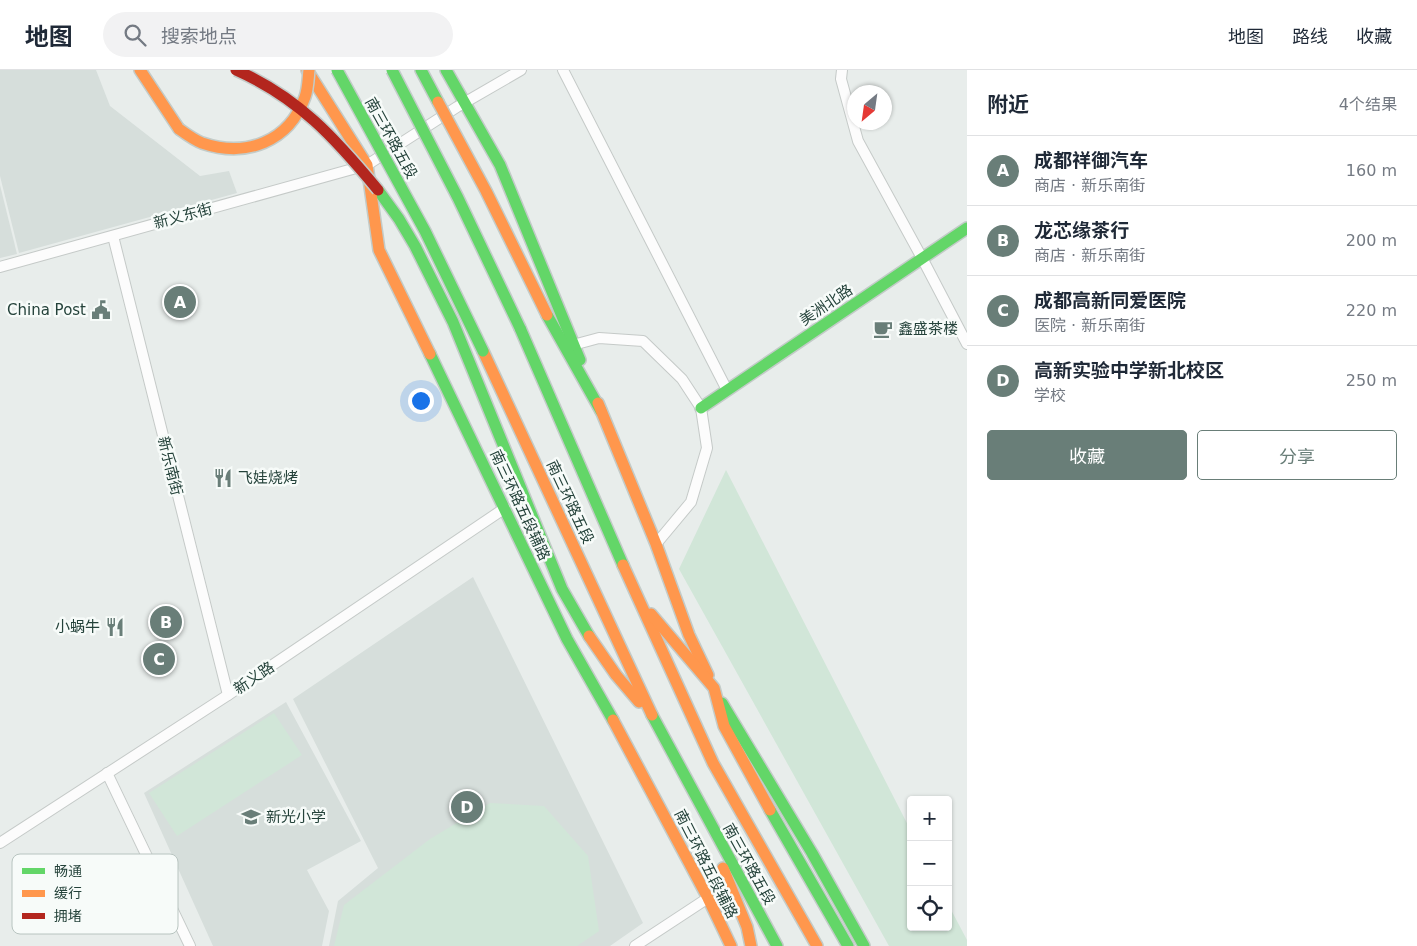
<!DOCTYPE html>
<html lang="zh">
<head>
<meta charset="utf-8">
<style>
  body { margin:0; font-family:"DejaVu Sans","Noto Sans SC",sans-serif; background:#f2f2f3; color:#1f2937 }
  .controls { position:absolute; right:15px; bottom:15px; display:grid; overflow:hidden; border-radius:5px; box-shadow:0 1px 4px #0004 }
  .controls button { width:45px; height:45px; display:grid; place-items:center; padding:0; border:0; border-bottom:1px solid #e0e1e3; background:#fff; color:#1f2937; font:25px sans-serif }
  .compass { position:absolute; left:847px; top:15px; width:45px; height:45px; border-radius:50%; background:#fff; box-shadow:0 1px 4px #0004; rotate:209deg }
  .you { position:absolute; left:420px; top:330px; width:18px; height:18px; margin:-12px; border:4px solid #fff; border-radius:50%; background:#1a73e8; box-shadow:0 0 0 8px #1a73e833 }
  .badge { display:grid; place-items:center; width:32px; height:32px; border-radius:50%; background:#697e78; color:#fff; font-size:16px; font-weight:700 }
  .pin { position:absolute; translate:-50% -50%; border:2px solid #fff; box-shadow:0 1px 5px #0006 }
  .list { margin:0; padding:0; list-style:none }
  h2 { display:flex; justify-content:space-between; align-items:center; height:65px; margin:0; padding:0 20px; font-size:21px }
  h2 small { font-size:16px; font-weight:400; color:#747a83 }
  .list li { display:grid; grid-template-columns:32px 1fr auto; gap:15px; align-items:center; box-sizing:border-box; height:70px; padding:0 20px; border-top:1px solid #e0e1e3 }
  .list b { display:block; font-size:19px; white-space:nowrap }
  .list p { margin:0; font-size:16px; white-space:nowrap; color:#747a83 }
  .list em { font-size:16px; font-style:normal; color:#747a83 }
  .actions { display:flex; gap:10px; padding:15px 20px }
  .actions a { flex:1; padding:11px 0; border:1px solid #697e78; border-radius:5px; text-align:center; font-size:18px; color:#697e78 }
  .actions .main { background:#697e78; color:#fff }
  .icon { flex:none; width:28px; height:28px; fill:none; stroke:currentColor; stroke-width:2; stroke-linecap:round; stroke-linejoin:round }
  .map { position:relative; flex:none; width:967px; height:876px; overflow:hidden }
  header { display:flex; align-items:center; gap:30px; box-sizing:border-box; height:70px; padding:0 25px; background:#fff; border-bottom:1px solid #e0e1e3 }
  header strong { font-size:24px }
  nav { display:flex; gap:28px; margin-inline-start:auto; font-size:18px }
  .search { width:350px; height:45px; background:#f2f2f3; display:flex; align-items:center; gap:12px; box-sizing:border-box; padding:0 18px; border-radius:28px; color:#747a83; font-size:19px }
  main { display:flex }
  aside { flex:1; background:#fff }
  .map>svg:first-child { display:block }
</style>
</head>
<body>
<header>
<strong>地图</strong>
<div class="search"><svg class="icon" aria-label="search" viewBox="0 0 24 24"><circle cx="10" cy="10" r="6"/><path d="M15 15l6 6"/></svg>搜索地点</div>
<nav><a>地图</a><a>路线</a><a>收藏</a></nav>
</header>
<main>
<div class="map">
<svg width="967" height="876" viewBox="0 0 967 876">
  <rect width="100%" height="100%" fill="#e8edeb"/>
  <g fill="#d6dedb">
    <polygon points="0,0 96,0 110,36 200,106 229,101 237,123 19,183 0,106"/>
    <polygon points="0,115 17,184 0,188"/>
    <polygon points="473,507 643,853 610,876 329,876 338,831 378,798 293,629"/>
    <polygon points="286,632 361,771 307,800 329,841 322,876 213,876 144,723"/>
  </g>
  <g fill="#d1e6d8">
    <polygon points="726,400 911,761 911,857 948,857 948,834 967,870 967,876 889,876 679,499"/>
    <polygon points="274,643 302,685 177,766 149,723"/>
    <polygon points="490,733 544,736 588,786 599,861 577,876 334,876 344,835 430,769"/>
  </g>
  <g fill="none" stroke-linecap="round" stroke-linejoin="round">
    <g stroke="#c5cac8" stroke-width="12">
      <g id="street">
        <polyline points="563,0 727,320"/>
        <polyline points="842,0 841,9 858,71 922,188 967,274"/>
        <polyline points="113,166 228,625"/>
        <polyline points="0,197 367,95 457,37 521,0"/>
        <polyline points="573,275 599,268 643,271 682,309 701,338 707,378 691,432 656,474"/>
        <polyline points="107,703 190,876"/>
        <polyline points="0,773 228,625 505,438"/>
        <polyline points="635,876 708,828"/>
      </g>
    </g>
    <g stroke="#c3cbc8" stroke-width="14">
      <g id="fast">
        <polyline points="421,0 438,32"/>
        <polyline points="446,0 500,95 580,290"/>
        <polyline points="378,120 399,149 415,176 453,252 562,519 589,566"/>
        <polyline points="547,245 601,341"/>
        <polyline points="520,258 623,495"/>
        <polyline points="430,284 567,569 613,650"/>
        <polyline points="701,338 967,158"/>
        <polyline points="722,633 812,783 864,876"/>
        <polyline points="652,645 777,876"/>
        <polyline points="770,740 848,876"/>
      </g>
    </g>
    <g stroke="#c3cbc8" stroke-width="14">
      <g id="slow">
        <polyline points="140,0 179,59"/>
        <polyline points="307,0 367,95 379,180 430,284"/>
        <polyline points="483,281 652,645"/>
        <polyline points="598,333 656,474 689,565 708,605"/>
        <polyline points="623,495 713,693 817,876"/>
        <polyline points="651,544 714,618 724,656 770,740"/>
        <polyline points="589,566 616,605 639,632"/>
        <polyline points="613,650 708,828 731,876"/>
        <polyline points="723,798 747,857 751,876"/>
      </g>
    </g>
    <use href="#street" stroke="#fcfcfc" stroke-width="10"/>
    <use href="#fast" stroke="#63d668" stroke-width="11"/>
    <use href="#slow" stroke="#ff974d" stroke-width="11"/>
    <g stroke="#c3ccc9" stroke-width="14" stroke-linecap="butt">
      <g id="fast-bridge">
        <polyline points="337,0 425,161 483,281"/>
        <polyline points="392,0 458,128 520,258"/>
      </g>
    </g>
    <g stroke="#c3ccc9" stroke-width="14" stroke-linecap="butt">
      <g id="slow-bridge">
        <polyline points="438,32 486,121 547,245"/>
        <path d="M179,59C186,64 194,70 202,73C246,88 289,72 305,27C308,19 308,9 309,0"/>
      </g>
    </g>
    <g stroke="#c3ccc9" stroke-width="14" stroke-linecap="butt">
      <path id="jam-bridge" d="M236,0C299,28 335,68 378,120"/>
    </g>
    <use href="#fast-bridge" stroke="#63d668" stroke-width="11"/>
    <use href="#slow-bridge" stroke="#ff974d" stroke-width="11"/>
    <use href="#jam-bridge" stroke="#b3261e" stroke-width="11"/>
  </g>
  <defs>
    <g id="civic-bare" transform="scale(1.5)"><path d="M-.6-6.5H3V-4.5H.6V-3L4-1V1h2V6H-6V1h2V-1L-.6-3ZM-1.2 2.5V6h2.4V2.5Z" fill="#697e78" stroke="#f7fbf9" stroke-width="2.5" paint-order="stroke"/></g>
    <g id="cafe-bare" transform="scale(1.5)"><path d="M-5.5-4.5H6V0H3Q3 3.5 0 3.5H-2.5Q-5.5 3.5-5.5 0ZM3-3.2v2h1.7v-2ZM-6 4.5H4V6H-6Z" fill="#697e78" stroke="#f7fbf9" stroke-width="2.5" paint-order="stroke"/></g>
    <g id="restaurant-bare" transform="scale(1.5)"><path d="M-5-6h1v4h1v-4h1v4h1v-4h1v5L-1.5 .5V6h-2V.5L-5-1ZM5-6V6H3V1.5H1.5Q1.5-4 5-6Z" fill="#697e78" stroke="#f7fbf9" stroke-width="2.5" paint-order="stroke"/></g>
    <g id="school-bare" transform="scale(1.5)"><path d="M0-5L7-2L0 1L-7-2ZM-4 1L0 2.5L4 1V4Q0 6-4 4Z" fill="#697e78" stroke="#f7fbf9" stroke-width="2.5" paint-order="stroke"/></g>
  </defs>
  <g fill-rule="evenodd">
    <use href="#civic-bare" x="101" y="240"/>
    <use href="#cafe-bare" x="883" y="259"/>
    <use href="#restaurant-bare" x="223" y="408"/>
    <use href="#restaurant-bare" x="115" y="557"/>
    <use href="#school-bare" x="251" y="747"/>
  </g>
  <g text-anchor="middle" stroke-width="5" stroke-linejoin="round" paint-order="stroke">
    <g font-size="15" fill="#24423a" stroke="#f7fbf9">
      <text transform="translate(391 68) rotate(61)" y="5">南三环路五段</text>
      <text transform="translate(183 146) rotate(-15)" y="5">新义东街</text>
      <text transform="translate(826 235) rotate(-34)" y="5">美洲北路</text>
      <text transform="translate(170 396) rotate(76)" y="5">新乐南街</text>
      <text transform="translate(570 432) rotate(65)" y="5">南三环路五段</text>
      <text transform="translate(520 435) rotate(65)" y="5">南三环路五段辅路</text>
      <text transform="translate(254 608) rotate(-34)" y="5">新义路</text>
      <text transform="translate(706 794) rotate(63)" y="5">南三环路五段辅路</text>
      <text transform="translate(749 794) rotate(61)" y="5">南三环路五段</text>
    </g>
    <g font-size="15" fill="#24423a" stroke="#f7fbf9" text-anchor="start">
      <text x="86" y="245" text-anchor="end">China Post</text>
      <text x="898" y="264">鑫盛茶楼</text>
      <text x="238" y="413">飞娃烧烤</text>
      <text x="100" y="562" text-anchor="end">小蜗牛</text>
      <text x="266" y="752">新光小学</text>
    </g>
  </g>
  <rect x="12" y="784" width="166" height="80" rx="8" fill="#f7fbf9" stroke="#b8c4c0" stroke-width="1"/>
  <rect x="22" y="798" width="23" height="6" fill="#63d668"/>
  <rect x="22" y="820" width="23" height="7" fill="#ff974d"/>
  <rect x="22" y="843" width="23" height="6" fill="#b3261e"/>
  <g font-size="14" fill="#24423a">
    <text x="54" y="806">畅通</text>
    <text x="54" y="828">缓行</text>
    <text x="54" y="851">拥堵</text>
  </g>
</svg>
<div class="controls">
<button>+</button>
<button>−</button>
<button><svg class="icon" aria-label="locate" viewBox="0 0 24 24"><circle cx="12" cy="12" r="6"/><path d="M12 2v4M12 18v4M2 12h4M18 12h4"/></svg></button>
</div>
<svg class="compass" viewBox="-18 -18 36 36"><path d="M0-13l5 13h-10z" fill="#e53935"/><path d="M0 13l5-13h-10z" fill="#747a83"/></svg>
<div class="you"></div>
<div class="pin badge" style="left:180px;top:232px">A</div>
<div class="pin badge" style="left:166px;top:552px">B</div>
<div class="pin badge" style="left:159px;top:589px">C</div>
<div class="pin badge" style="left:467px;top:737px">D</div>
</div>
<aside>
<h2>附近<small>4个结果</small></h2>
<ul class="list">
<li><span class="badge">A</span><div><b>成都祥御汽车</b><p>商店 · 新乐南街</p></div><em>160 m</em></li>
<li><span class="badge">B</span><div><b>龙芯缘茶行</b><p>商店 · 新乐南街</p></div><em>200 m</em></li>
<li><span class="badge">C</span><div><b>成都高新同爱医院</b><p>医院 · 新乐南街</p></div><em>220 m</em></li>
<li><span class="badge">D</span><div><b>高新实验中学新北校区</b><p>学校</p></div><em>250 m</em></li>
</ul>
<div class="actions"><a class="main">收藏</a><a>分享</a></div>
</aside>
</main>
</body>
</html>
